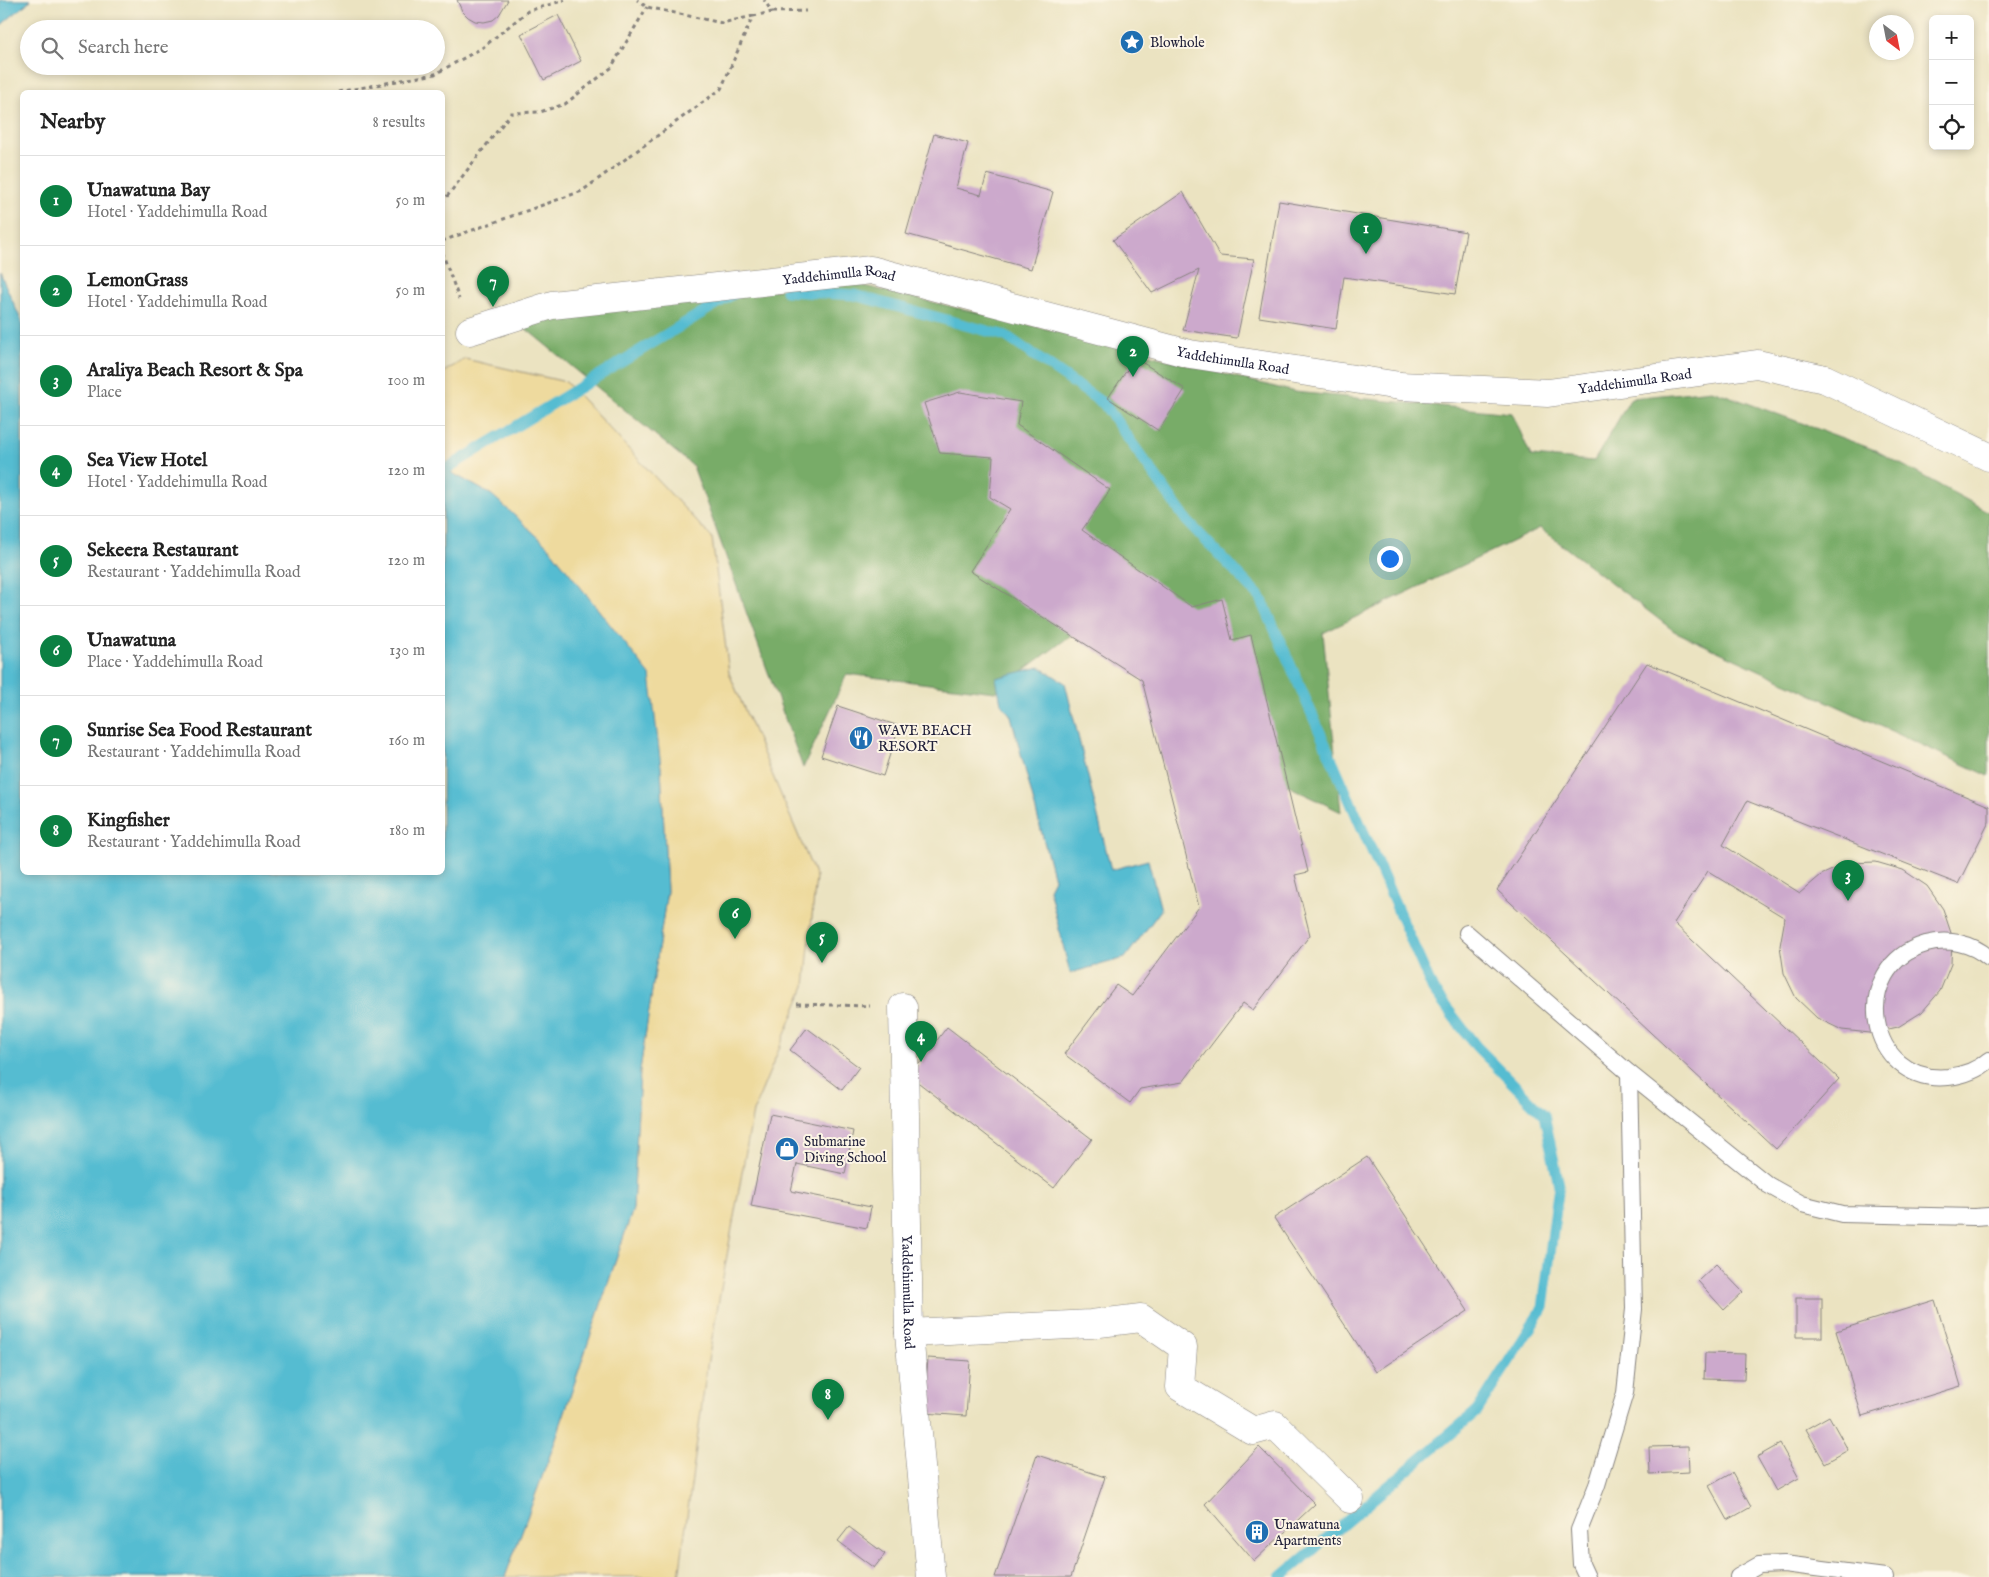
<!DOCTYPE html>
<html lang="en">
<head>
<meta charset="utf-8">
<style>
  body { margin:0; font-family:"IM FELL English",serif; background:#f6f6f6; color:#222 }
  .controls { position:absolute; right:15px; top:15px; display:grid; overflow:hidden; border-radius:8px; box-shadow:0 2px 8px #0003 }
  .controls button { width:45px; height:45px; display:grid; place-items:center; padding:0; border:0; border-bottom:1px solid #e0e0e0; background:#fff; color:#222; font:25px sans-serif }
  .compass { position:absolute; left:1869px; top:15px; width:45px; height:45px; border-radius:50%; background:#fff; box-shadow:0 2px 8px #0003; rotate:148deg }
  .you { position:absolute; left:1389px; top:558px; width:18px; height:18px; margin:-12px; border:4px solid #fff; border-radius:50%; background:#1a73e8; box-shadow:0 0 0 8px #1a73e833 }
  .badge { display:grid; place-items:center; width:32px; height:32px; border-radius:50%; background:#0b8043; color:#fff; font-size:16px; font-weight:700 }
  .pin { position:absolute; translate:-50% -41px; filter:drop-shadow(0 1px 2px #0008) }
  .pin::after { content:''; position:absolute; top:26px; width:18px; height:15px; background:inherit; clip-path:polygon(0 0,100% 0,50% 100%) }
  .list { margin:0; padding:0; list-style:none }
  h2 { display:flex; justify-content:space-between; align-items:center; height:65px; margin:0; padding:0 20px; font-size:21px }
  h2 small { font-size:16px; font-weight:400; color:#767676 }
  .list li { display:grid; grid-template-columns:32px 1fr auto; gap:15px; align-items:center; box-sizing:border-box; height:90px; padding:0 20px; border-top:1px solid #e0e0e0 }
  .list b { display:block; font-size:19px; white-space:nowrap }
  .list p { margin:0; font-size:16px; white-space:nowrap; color:#767676 }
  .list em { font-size:16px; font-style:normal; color:#767676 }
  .icon { flex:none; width:28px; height:28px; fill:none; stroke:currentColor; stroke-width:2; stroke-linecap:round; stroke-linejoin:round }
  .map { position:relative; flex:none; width:1989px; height:1577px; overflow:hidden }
  .search { position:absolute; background:#fff; box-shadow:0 2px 8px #0003; left:20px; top:20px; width:425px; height:55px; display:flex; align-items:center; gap:12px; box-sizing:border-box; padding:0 18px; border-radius:28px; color:#767676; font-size:19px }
  .panel { position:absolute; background:#fff; box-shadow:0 2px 8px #0003; left:20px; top:90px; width:425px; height:785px; border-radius:8px }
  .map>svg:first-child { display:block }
</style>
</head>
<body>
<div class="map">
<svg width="1989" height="1577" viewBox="0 0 1989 1577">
  <rect width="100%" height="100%" fill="#fcf5e5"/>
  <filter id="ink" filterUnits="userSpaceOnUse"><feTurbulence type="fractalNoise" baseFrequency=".02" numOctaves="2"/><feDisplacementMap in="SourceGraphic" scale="10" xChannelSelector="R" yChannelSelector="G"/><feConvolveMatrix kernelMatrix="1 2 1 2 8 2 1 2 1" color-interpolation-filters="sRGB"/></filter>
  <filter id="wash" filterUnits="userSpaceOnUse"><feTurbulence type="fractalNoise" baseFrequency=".0096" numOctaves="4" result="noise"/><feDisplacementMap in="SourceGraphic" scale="20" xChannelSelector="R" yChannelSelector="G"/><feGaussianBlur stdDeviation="1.12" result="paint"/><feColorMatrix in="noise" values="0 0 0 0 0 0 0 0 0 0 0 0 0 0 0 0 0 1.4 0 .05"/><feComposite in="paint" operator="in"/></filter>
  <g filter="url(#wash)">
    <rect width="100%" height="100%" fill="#ebe3c1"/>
    <polygon fill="#78ac68" stroke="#4d6752" points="847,282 1047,329 1295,392 1512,413 1531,456 1594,461 1631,398 1712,390 1875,450 1989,512 1989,776 1674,631 1540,528 1323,633 1341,812 1256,770 1117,601 995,692 847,674 803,768 693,466 514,319"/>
    <polygon fill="#eeda9e" stroke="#887e6c" points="465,359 566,382 712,538 729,673 816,877 805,986 753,1112 707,1366 679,1577 505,1577 553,1447 633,1209 640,1070 667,891 661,767 492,495 443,468 442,373"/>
    <g fill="#54bcd1" stroke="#3b6f86">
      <polygon points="0,0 31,0 0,26"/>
      <polygon points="0,273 22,322 22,872 442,872 443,468 492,495 548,546 650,675 661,767 667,891 640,1070 633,1209 553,1447 505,1577 0,1577"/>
      <polygon points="1040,667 1065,683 1111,870 1148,860 1161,910 1125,958 1070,973 1049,889 1054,879 1011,716 1001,703 996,678"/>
    </g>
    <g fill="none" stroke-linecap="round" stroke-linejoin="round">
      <g stroke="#54bcd1" stroke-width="11">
        <polyline points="786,291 854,295 1006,336 1104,404 1187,521 1261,598 1433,990 1476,1046 1544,1115 1559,1185 1543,1308 1477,1411 1281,1577"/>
        <polyline points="446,469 736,292"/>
      </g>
    </g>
    <g id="blocks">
      <g fill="#cca9cc">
        <polygon points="457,0 508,0 499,15 493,20 484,22 475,21 468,17 462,11"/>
        <polygon points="558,15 581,61 544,80 521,34"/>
        <polygon points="934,134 968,143 956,188 981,195 987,174 1053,192 1031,269 906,234"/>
        <polygon points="1183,192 1220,256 1254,259 1237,338 1183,330 1199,270 1152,293 1113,240"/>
        <polygon points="1279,201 1466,232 1455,294 1344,277 1336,329 1259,317"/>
        <polygon points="1135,358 1185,389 1159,431 1108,398"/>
        <polygon points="960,392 1021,402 1017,425 1110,490 1082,530 1192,607 1222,599 1232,640 1251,635 1308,872 1295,875 1310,935 1253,1010 1243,1003 1183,1082 1140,1089 1130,1103 1064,1054 1116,985 1132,996 1199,907 1142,680 970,571 1010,509 990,497 993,457 940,453 924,403"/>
        <polygon points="1647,663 1989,806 1989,822 1958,884 1747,801 1723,845 1800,893 1821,875 1848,863 1876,862 1903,870 1927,886 1943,909 1952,936 1951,964 1940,991 1922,1012 1898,1027 1870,1033 1842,1030 1817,1018 1796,998 1784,973 1780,946 1785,918 1708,871 1674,923 1839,1079 1776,1149 1497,890"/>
        <polygon points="838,706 899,726 883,776 821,756"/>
        <polygon points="947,1027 1092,1139 1054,1188 910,1076"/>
        <polygon points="807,1028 859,1067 842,1090 790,1050"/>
        <polygon points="770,1114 853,1131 845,1174 797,1164 791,1191 871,1207 867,1228 751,1206"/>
        <polygon points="1367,1157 1468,1311 1376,1372 1274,1218"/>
        <polygon points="1716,1264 1743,1292 1724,1310 1698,1281"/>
        <rect x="1796" y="1298" width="26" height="39"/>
        <polygon points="1935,1300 1961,1386 1862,1416 1836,1331"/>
        <polygon points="1705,1353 1745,1354 1744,1380 1704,1379"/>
        <polygon points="928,1358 970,1361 966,1416 924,1413"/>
        <polygon points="1829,1416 1848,1450 1825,1463 1806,1429"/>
        <polygon points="1780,1444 1799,1478 1776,1491 1757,1457"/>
        <polygon points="1688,1446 1689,1472 1650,1474 1649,1447"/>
        <polygon points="1259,1447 1315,1504 1254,1561 1205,1504"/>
        <polygon points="1037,1455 1105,1477 1071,1577 995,1577"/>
        <polygon points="1732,1473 1751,1507 1728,1520 1709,1486"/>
        <polygon points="849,1527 885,1554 874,1568 838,1541"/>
      </g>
    </g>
  </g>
  <g filter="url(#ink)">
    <use href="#blocks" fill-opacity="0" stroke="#86827e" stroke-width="1"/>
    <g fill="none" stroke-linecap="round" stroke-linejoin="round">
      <g stroke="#86827e" stroke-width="18">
        <g id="service">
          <polyline points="1467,933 1629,1073 1768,1185 1802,1204 1842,1214 1974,1217 1989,1216"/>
          <path d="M1989,958C1972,943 1948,938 1926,944C1847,967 1867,1085 1948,1077C1964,1075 1977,1071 1989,1060"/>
          <polyline points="1587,1577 1581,1564 1579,1530 1597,1485 1625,1393 1634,1309 1629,1073"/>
          <polyline points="1738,1577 1759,1565 1784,1564 1885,1577"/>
        </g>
      </g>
      <g stroke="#86827e" stroke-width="29">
        <g id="minor">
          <path id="s1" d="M470,331L552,305L871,270L1190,354L1400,386L1548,393L1757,364L1825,379L1989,457"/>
          <path id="s2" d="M903,1007L909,1333L931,1577"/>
          <polyline points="909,1333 1091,1324 1141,1318 1183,1347 1180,1387 1253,1431 1275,1425 1350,1499"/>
        </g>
      </g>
      <g stroke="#86827e" stroke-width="3" stroke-dasharray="4 4" stroke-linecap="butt">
        <polyline points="772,12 806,11"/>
        <polyline points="753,16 772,12 764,0"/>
        <polyline points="338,92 435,74 482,48 528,11 565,0"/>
        <polyline points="442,203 511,113 540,112 565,104 611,68 647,7"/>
        <polyline points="442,241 582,191 721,89 753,16 722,23 647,7 637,0"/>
        <polyline points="442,252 459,299"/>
        <polyline points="22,282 22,283"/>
        <polyline points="797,1004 870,1006"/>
      </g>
      <use href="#service" stroke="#fff" stroke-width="16"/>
      <use href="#minor" stroke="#fff" stroke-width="28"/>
    </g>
  </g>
  <defs>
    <g id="sight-disc" transform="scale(1.25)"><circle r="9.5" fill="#1f6fb2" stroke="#fcf5e5"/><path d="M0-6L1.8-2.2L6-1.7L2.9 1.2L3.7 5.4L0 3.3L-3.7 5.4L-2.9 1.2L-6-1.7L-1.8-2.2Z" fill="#fff"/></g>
    <g id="restaurant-disc" transform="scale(1.25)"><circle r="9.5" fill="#1f6fb2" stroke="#fcf5e5"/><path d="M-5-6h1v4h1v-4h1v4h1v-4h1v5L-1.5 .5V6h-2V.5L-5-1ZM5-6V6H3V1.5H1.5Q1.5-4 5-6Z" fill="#fff"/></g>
    <g id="shop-disc" transform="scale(1.25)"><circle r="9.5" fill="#1f6fb2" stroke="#fcf5e5"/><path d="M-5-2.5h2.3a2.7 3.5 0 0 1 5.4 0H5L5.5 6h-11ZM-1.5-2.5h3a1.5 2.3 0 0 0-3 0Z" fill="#fff"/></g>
    <g id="building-disc" transform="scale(1.25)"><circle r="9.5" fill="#1f6fb2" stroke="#fcf5e5"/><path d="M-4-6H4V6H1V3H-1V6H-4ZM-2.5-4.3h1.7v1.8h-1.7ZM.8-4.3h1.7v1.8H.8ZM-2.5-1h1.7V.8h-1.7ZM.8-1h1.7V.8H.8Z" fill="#fff"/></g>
  </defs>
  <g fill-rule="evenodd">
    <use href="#sight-disc" x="1132" y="42"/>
    <use href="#restaurant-disc" x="861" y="738"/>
    <use href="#shop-disc" x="787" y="1149"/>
    <use href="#building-disc" x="1257" y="1532"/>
  </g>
  <g text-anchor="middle" stroke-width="4" stroke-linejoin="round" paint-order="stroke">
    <g font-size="14" fill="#22223b" stroke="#fcf5e5" text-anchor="start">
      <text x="1150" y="47">Blowhole</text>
      <text x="878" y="735">WAVE BEACH<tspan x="878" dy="16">RESORT</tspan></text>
      <text x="804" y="1146">Submarine<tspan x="804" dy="16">Diving School</tspan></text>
      <text x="1274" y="1529">Unawatuna<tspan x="1274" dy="16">Apartments</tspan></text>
    </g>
    <g font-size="14" fill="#22223b" stroke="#fcf5e5">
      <text dy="5" stroke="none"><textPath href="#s1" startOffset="375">Yaddehimulla Road</textPath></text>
      <text dy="5" stroke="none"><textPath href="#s1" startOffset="780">Yaddehimulla Road</textPath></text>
      <text dy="5" stroke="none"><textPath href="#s1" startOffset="1185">Yaddehimulla Road</textPath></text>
      <text dy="5" stroke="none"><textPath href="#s2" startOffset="285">Yaddehimulla Road</textPath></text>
    </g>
  </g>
</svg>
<div class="controls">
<button>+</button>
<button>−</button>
<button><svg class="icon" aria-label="locate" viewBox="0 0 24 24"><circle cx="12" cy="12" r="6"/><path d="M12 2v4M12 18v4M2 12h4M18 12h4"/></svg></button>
</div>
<svg class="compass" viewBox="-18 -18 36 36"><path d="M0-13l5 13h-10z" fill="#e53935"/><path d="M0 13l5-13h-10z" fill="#767676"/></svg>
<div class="you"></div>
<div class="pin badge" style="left:1366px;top:254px">1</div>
<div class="pin badge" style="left:1133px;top:377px">2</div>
<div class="pin badge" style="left:1848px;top:901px">3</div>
<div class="pin badge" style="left:921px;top:1062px">4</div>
<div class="pin badge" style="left:822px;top:963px">5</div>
<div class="pin badge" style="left:735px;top:939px">6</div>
<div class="pin badge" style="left:493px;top:307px">7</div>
<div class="pin badge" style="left:828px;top:1420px">8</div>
<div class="search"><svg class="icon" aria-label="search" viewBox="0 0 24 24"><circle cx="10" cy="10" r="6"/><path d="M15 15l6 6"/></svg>Search here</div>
<section class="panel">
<h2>Nearby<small>8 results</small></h2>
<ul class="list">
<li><span class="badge">1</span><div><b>Unawatuna Bay</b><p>Hotel · Yaddehimulla Road</p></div><em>50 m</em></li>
<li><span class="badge">2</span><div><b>LemonGrass</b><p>Hotel · Yaddehimulla Road</p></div><em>50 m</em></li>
<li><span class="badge">3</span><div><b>Araliya Beach Resort &amp; Spa</b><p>Place</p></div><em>100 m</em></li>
<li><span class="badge">4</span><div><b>Sea View Hotel</b><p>Hotel · Yaddehimulla Road</p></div><em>120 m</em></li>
<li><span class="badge">5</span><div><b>Sekeera Restaurant</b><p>Restaurant · Yaddehimulla Road</p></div><em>120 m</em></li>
<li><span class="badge">6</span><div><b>Unawatuna</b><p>Place · Yaddehimulla Road</p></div><em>130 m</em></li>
<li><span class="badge">7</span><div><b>Sunrise Sea Food Restaurant</b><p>Restaurant · Yaddehimulla Road</p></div><em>160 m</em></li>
<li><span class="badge">8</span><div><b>Kingfisher</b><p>Restaurant · Yaddehimulla Road</p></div><em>180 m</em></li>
</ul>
</section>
</div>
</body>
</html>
